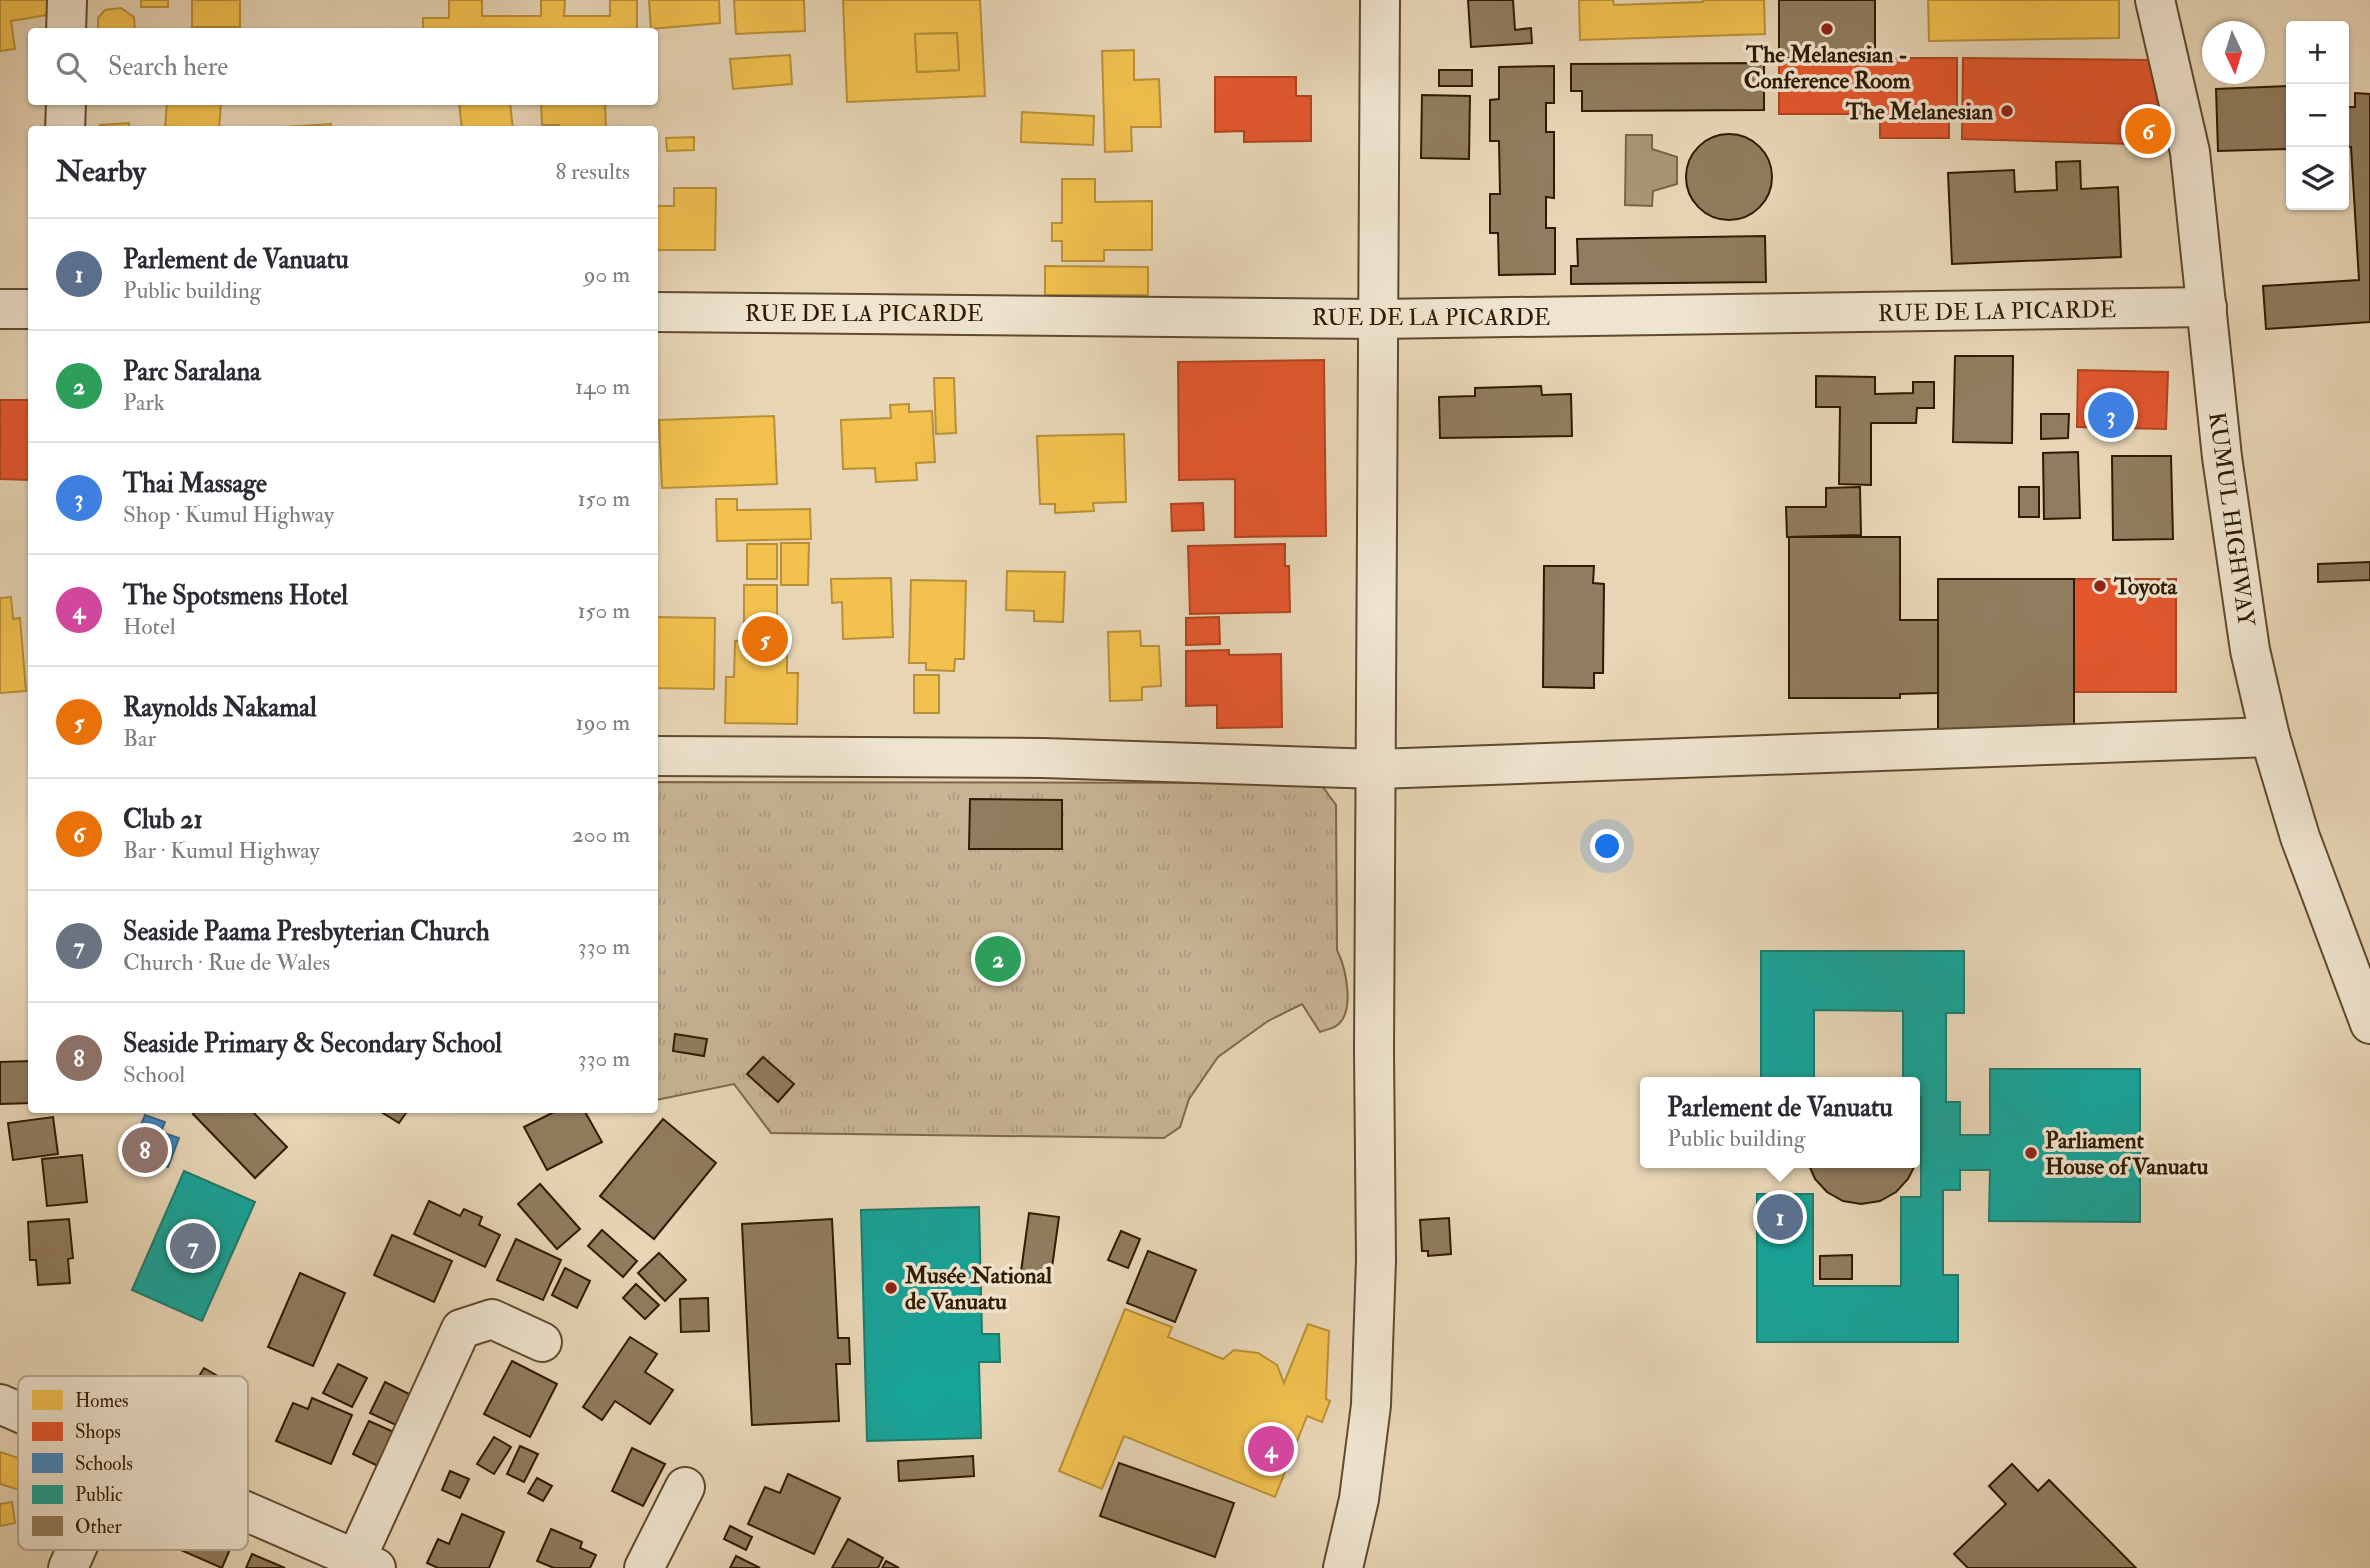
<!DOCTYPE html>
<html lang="en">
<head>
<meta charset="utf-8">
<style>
  body { margin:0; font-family:"IM FELL Double Pica",serif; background:#f2f2f3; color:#2b2b33 }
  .controls { position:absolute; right:21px; top:21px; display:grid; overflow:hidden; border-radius:7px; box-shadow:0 2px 5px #0004 }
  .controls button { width:63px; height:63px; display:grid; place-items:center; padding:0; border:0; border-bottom:2px solid #e1e1e2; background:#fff; color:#2b2b33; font:35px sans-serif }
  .compass { position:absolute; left:2202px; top:21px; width:63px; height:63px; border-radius:50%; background:#fff; box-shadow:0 2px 5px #0004; rotate:176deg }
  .you { position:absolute; left:1608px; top:847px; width:24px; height:24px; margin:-18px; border:5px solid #fff; border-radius:50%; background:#1a73e8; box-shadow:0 0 0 10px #1a73e833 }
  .badge { display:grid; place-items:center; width:46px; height:46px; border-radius:50%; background:#2563eb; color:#fff; font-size:23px; font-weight:700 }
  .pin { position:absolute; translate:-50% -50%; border:4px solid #fff; box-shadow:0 2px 7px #0006 }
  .popup { position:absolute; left:1640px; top:1077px; width:280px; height:91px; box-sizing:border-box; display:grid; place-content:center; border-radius:7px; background:#fff; filter:drop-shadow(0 2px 5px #0005); font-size:23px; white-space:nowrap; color:#7c7c81 }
  .popup b { font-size:26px; color:#2b2b33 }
  .popup::after { content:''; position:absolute; left:50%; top:100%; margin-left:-14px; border:14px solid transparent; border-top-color:#fff }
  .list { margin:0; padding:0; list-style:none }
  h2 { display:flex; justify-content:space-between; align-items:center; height:91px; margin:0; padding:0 28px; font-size:30px }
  h2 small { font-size:23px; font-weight:400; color:#7c7c81 }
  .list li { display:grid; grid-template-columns:46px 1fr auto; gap:21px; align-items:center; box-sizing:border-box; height:112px; padding:0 28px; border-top:2px solid #e1e1e2 }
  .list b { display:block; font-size:26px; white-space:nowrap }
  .list p { margin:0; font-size:23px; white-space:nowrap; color:#7c7c81 }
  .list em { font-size:23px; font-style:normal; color:#7c7c81 }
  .icon { flex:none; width:38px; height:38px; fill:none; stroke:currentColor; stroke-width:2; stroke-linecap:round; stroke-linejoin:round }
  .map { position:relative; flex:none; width:2370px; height:1568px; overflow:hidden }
  .search { position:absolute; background:#fff; box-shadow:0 2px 5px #0004; left:28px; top:28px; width:630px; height:77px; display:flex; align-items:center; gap:18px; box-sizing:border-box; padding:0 24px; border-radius:7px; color:#7c7c81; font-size:26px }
  .panel { position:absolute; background:#fff; box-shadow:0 2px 5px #0004; left:28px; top:126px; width:630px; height:987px; border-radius:7px }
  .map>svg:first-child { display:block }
</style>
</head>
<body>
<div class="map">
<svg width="2370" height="1568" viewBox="0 0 2370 1568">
  <defs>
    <pattern id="park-tufts" width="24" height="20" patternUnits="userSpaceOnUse" patternTransform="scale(1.75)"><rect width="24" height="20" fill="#c8b596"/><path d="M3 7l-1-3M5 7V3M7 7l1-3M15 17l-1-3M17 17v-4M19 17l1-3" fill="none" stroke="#ac9b80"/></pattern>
  </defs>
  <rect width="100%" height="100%" fill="#e7d5b5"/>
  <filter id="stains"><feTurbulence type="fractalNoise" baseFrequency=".00286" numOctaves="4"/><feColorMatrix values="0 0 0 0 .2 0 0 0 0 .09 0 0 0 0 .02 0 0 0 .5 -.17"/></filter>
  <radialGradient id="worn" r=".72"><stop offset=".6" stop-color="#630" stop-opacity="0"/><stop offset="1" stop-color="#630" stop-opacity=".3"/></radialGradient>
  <path fill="url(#park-tufts)" stroke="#7c684b" stroke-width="2" d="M654,782L1320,783L1336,805L1337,950C1346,968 1356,1013 1336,1026C1332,1029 1324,1030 1320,1032L1302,1004L1268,1021L1218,1057L1189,1099L1180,1127L1164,1138L771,1133L734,1084L656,1100Z"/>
  <polygon fill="#a99677" stroke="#796547" stroke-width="2" points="1626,135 1652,135 1652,149 1677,157 1677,184 1653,191 1652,206 1625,205"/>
  <g fill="#f2c14e" stroke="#b88f37" stroke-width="2" fill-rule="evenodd">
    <polygon points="0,0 51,0 53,14 11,21 15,49 0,51"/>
    <rect x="141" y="0" width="27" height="7"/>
    <rect x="192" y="0" width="48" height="27"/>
    <polygon points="449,0 482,0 482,16 541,16 541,0 565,0 564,16 610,16 610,0 637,0 637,32 423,32 423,18 449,18"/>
    <polygon points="649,0 719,0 720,23 651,29"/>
    <polygon points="734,0 804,0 805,31 736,34"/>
    <path d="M843,0H980L985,96L847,102ZM957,33L959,70L917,72L915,34Z"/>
    <polygon points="1579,0 1613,0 1614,5 1703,2 1703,0 1764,0 1765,34 1580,40"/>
    <polygon points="1928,0 2119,0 2119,38 1929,41"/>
    <polygon points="121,8 134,17 135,32 98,32 98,18 105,10"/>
    <polygon points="957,33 959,70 917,72 915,34"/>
    <polygon points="1134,50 1134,80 1159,79 1161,127 1131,127 1132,151 1105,152 1102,51"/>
    <polygon points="790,55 792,84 733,89 730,59"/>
    <polygon points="167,102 221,102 219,130 165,129"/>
    <polygon points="459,102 510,102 513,130 462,130"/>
    <polygon points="541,102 605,103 606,130 559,130 559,125 542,125"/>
    <polygon points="1022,112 1094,116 1093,145 1021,142"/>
    <polygon points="129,123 129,130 100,130 100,125"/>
    <polygon points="331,124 331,130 286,130 286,127"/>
    <polygon points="694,137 694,150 667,151 666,138"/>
    <polygon points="1062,179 1095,179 1095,202 1152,201 1152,250 1104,250 1104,261 1062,261 1062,241 1052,241 1052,223 1062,223"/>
    <polygon points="674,188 716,188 715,250 654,250 654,206 674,206"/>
    <polygon points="1045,266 1148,267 1148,295 1045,295"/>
    <polygon points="934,378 954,378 956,433 936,434"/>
    <polygon points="909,404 909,412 932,411 935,462 916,463 917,480 876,482 875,468 843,469 841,420 891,418 890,405"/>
    <polygon points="774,416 777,484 662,488 659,420"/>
    <polygon points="1124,434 1126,502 1093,503 1094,511 1055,513 1055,504 1040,504 1037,436"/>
    <polygon points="716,499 737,499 737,510 810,509 811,539 717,541"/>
    <polygon points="781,543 809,543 808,585 781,585"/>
    <rect x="747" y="544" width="30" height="35"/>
    <polygon points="1007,571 1065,572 1063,622 1034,621 1034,611 1006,610"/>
    <polygon points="891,578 893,637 843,639 842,602 832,603 831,579"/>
    <polygon points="911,580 966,581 964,659 955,659 954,671 926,670 926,663 909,663"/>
    <rect x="744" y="585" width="33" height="48"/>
    <polygon points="11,597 13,619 20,618 26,691 0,693 0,598"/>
    <polygon points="654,617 715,618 714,689 654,688"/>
    <polygon points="1140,631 1141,646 1159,646 1161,686 1142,687 1142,700 1110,701 1108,632"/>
    <polygon points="735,641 787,642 787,673 798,673 797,724 725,723 726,677 734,677"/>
    <rect x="914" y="675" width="25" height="38"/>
    <polygon points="1125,1309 1172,1327 1168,1337 1223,1359 1234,1350 1258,1353 1277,1365 1284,1383 1308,1324 1329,1331 1326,1399 1330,1401 1322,1422 1307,1416 1275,1497 1124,1436 1102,1489 1059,1471"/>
    <polygon points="0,1452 33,1463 23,1491 0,1484"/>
    <polygon points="12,1502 15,1523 0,1526 0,1504"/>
  </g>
  <g fill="#e4572e" stroke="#ae4520" stroke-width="2">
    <polygon points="1779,58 1957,58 1957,114 1949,114 1949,138 1880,138 1880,114 1779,114"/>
    <polygon points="1963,58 2152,60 2163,135 2132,144 1962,139"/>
    <polygon points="1215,77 1296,77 1296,96 1311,96 1311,141 1244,142 1244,131 1215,132"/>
    <polygon points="1324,360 1326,536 1235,537 1235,479 1179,480 1178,362"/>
    <polygon points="2078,370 2168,372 2166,429 2077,427"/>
    <polygon points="0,400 31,400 31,480 0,479"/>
    <polygon points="1203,503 1204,530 1172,531 1171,504"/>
    <polygon points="1285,544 1285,566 1289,566 1290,612 1190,614 1188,546"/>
    <rect x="2074" y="579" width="102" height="113"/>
    <polygon points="1219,617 1220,644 1186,645 1186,618"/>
    <polygon points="1229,650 1229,655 1281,654 1282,727 1217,728 1217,705 1186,706 1186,651"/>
  </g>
  <polygon fill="#3f88c5" stroke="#3b678a" stroke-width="2" points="145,1115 165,1122 161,1132 179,1138 168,1167 127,1152 137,1126 140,1127"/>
  <g fill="#17a398" stroke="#1f7a6a" stroke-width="2">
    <polygon points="1761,951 1964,951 1964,1013 1946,1013 1946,1102 1960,1102 1960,1135 1990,1135 1990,1069 2140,1069 2140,1222 1989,1221 1990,1170 1960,1170 1960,1190 1943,1190 1943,1275 1958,1275 1958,1342 1757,1342 1757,1194 1813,1194 1813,1286 1901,1286 1901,1197 1921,1197 1921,1097 1915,1097 1915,1082 1903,1082 1903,1011 1814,1010 1814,1082 1761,1082"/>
    <polygon points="184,1171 255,1202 202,1321 132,1290"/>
    <polygon points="979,1207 982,1334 999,1334 1000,1362 979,1362 981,1438 867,1441 861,1210"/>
  </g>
  <g fill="#907c5e" stroke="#311b00" stroke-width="2">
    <polygon points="1468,0 1513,0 1515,30 1531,28 1532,43 1471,47"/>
    <rect x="1779" y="0" width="96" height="58"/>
    <polygon points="1764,63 1764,110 1582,111 1582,91 1571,91 1571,64"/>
    <polygon points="1554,66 1554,103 1546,103 1546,132 1554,132 1554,198 1546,197 1546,228 1555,228 1555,274 1499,275 1498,233 1490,233 1490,194 1500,194 1499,141 1490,141 1490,100 1499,99 1499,67"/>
    <rect x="1439" y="70" width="33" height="16"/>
    <polygon points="2344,85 2346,107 2355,107 2355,93 2370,94 2370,322 2266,329 2263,286 2359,280 2351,147 2344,147"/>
    <polygon points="2291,86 2291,149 2218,151 2216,89"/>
    <polygon points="1422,95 1470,96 1469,159 1421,158"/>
    <circle cx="1729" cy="177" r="43"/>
    <polygon points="2080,161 2081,189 2118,187 2121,257 1952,264 1948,173 2014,170 2015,192 2057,190 2056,162"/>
    <polygon points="1765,236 1766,282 1571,284 1571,266 1578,266 1577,239"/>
    <polygon points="1955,356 2013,356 2012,443 1953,442"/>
    <polygon points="1816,376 1875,377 1875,394 1913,393 1913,382 1934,382 1934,408 1917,408 1916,423 1871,423 1871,485 1839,484 1840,407 1816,407"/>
    <polygon points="1541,386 1542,395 1571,394 1572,436 1440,438 1439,397 1475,396 1475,388"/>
    <polygon points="2041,414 2069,414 2068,438 2041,439"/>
    <polygon points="2078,452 2080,518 2044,519 2043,453"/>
    <polygon points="2112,456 2171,456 2173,539 2113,540"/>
    <polygon points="1860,487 1861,535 1787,537 1786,507 1826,507 1826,488"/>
    <rect x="2019" y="487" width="20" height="30"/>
    <polygon points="1789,537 1900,537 1900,620 1938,620 1938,693 1900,694 1900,698 1789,698"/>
    <polygon points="2370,562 2370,580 2318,582 2318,564"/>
    <polygon points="1544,566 1594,566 1593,583 1604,584 1603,673 1594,673 1594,688 1543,687"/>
    <rect x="1938" y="579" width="136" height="152"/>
    <polygon points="970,799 1062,800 1062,849 969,849"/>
    <polygon points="675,1034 707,1039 704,1056 673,1051"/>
    <polygon points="763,1057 794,1084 778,1102 747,1074"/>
    <polygon points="32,1061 32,1103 0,1104 0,1062"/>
    <polygon points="198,1110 251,1110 287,1147 255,1178 193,1114"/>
    <polygon points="378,1110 408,1110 399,1123"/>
    <polygon points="558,1110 584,1110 602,1142 547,1170 524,1127"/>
    <polygon points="53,1117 58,1154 13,1160 8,1123"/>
    <polygon points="663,1119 716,1163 654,1239 600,1196"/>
    <polygon points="1915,1132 1917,1144 1916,1163 1908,1179 1896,1192 1880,1201 1861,1204 1843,1201 1827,1192 1815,1179 1808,1163 1915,1163"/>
    <polygon points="82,1155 87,1202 47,1206 42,1159"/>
    <polygon points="540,1184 580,1229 557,1249 518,1204"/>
    <polygon points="429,1201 460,1216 464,1209 482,1217 479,1225 500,1235 485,1267 414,1234"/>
    <polygon points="1029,1213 1059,1217 1050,1282 1020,1279"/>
    <polygon points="1449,1218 1451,1254 1428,1256 1428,1251 1422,1251 1420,1220"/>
    <polygon points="69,1219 73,1258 68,1259 70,1283 38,1285 36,1260 30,1260 28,1222"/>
    <polygon points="832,1219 838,1338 849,1338 850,1364 836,1364 839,1421 752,1425 742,1224"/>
    <polygon points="602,1230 637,1261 623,1277 588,1246"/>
    <polygon points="1121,1231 1140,1239 1128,1268 1108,1260"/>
    <polygon points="392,1235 452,1261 434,1302 374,1275"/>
    <polygon points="516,1239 561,1260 543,1300 497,1280"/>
    <polygon points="1148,1251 1196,1270 1175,1322 1127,1303"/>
    <polygon points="659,1253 686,1280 665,1301 638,1273"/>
    <polygon points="1852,1255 1852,1279 1820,1279 1820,1256"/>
    <polygon points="565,1268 590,1281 577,1308 552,1295"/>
    <polygon points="300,1273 345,1293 313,1366 268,1347"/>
    <polygon points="636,1284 659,1305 645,1319 623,1298"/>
    <polygon points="708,1298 709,1331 681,1332 680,1299"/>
    <polygon points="630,1337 657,1354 645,1372 673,1390 650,1424 615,1401 602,1420 583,1407"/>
    <polygon points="512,1361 557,1384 530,1437 484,1414"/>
    <polygon points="338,1364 367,1378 352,1407 323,1393"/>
    <polygon points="204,1368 235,1386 215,1421 183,1403"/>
    <polygon points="385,1382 411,1395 396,1425 370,1413"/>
    <polygon points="312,1398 352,1415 331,1464 276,1441 293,1403 308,1409"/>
    <polygon points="369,1421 396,1433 380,1467 353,1454"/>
    <polygon points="494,1437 511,1447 494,1474 477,1464"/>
    <polygon points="520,1446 538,1454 524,1482 507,1474"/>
    <polygon points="632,1448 665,1464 643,1506 612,1491"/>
    <polygon points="973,1456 974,1476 899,1481 898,1461"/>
    <polygon points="1119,1463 1234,1503 1215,1557 1100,1516"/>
    <polygon points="2012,1464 2038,1491 2049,1480 2136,1568 1968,1568 1954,1554 2006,1504 1989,1486"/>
    <polygon points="450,1471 469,1479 460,1498 442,1490"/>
    <polygon points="788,1474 840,1498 814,1554 748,1524 765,1487 780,1493"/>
    <polygon points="537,1478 552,1486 543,1501 528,1493"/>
    <polygon points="462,1514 504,1532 489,1568 438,1568 427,1563 438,1539 449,1544"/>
    <polygon points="171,1515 233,1542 222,1568 160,1541"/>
    <polygon points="730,1526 752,1537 746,1550 724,1539"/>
    <polygon points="551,1529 582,1542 580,1548 596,1555 590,1568 554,1568 537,1561"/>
    <polygon points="848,1539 883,1558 878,1568 832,1568"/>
    <polygon points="252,1554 285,1568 246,1568"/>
    <polygon points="736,1556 760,1568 730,1568"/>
    <polygon points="886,1561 899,1568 882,1568"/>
  </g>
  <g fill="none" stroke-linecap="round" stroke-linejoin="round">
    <g stroke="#5e4a2d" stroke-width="42">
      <g id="minor">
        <polyline points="2155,0 2190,152 2222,457 2250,650 2270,737 2300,837 2370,1024"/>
        <polyline points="66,32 67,0"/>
        <polyline points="65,130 66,102"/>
        <polyline points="0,309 32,309"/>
        <polyline points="654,312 1378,319 2207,307"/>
        <polyline points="654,756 1043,758 1377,769 2270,737"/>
        <polyline points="0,1404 376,1568"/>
        <polyline points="356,1559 461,1329 492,1319 542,1342"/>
        <polyline points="68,1568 117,1457"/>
        <polyline points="644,1568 685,1487"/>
        <polyline points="1343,1568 1359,1499 1371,1405 1376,1260 1374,1051 1380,0"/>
      </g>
    </g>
    <use href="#minor" stroke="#efe4cf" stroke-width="38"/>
  </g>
  <g fill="#8f2418" stroke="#efe4cf" stroke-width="2.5">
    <circle cx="1827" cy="29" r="7"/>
    <circle cx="2007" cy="111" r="7"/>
    <circle cx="2100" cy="586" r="7"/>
    <circle cx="2031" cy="1153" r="7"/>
    <circle cx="891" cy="1288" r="7"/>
  </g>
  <g text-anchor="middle" stroke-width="7" stroke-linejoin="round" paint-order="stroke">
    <g font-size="23" font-weight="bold" fill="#311b00" stroke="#efe4cf" text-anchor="start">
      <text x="1827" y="62" text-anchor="middle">The Melanesian -<tspan x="1827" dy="26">Conference Room</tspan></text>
      <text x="1993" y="119" text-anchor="end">The Melanesian</text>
      <text x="2114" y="594">Toyota</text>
      <text x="2045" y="1148">Parliament<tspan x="2045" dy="26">House of Vanuatu</tspan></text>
      <text x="905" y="1283">Musée National<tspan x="905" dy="26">de Vanuatu</tspan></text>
    </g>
    <g font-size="23" fill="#311b00" stroke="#efe4cf">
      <text transform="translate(1997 311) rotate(-1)" y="8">RUE DE LA PICARDE</text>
      <text x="864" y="321">RUE DE LA PICARDE</text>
      <text x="1431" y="325">RUE DE LA PICARDE</text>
      <text transform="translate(2232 519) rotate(82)" y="8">KUMUL HIGHWAY</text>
    </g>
  </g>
  <rect x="18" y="1376" width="230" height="174" rx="10" fill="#efe4cf" stroke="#b6a891" stroke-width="2"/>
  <rect x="32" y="1390" width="31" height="20" fill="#f2c14e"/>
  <rect x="32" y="1422" width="31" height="19" fill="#e4572e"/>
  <rect x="32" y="1453" width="31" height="20" fill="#3f88c5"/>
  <rect x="32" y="1485" width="31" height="19" fill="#17a398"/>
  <rect x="32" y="1516" width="31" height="20" fill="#907c5e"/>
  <g font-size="19" fill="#311b00">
    <text x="75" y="1407">Homes</text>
    <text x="75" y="1438">Shops</text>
    <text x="75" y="1470">Schools</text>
    <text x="75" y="1501">Public</text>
    <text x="75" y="1533">Other</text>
  </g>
  <rect width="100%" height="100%" filter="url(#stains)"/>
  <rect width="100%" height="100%" fill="url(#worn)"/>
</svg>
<div class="controls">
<button>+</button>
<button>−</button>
<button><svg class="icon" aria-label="layers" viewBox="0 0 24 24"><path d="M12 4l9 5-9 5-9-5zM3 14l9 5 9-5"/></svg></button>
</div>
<svg class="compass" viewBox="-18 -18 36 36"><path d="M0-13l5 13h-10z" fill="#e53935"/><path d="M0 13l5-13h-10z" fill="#7c7c81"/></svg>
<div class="you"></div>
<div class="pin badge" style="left:1780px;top:1217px;background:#5c6f8a">1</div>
<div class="popup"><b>Parlement de Vanuatu</b>Public building</div>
<div class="pin badge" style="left:998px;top:959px;background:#2e9e5b">2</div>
<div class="pin badge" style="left:2111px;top:415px;background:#3f7fe0">3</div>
<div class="pin badge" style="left:1271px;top:1449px;background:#d1479c">4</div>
<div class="pin badge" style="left:765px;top:639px;background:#e8710a">5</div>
<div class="pin badge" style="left:2148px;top:131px;background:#e8710a">6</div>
<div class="pin badge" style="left:193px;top:1246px;background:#6b7280">7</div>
<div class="pin badge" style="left:145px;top:1150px;background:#8d6e63">8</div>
<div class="search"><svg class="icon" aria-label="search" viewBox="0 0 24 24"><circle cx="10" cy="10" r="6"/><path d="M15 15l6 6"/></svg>Search here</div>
<section class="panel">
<h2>Nearby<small>8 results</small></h2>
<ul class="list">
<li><span class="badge" style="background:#5c6f8a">1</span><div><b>Parlement de Vanuatu</b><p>Public building</p></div><em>90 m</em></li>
<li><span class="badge" style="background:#2e9e5b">2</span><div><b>Parc Saralana</b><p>Park</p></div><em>140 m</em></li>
<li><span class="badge" style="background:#3f7fe0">3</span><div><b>Thai Massage</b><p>Shop · Kumul Highway</p></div><em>150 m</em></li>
<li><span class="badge" style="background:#d1479c">4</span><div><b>The Spotsmens Hotel</b><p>Hotel</p></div><em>150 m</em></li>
<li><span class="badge" style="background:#e8710a">5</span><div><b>Raynolds Nakamal</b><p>Bar</p></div><em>190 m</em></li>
<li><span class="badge" style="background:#e8710a">6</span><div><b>Club 21</b><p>Bar · Kumul Highway</p></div><em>200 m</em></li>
<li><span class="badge" style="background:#6b7280">7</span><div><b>Seaside Paama Presbyterian Church</b><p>Church · Rue de Wales</p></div><em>330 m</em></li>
<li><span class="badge" style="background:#8d6e63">8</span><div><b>Seaside Primary &amp; Secondary School</b><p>School</p></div><em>330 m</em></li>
</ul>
</section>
</div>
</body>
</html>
